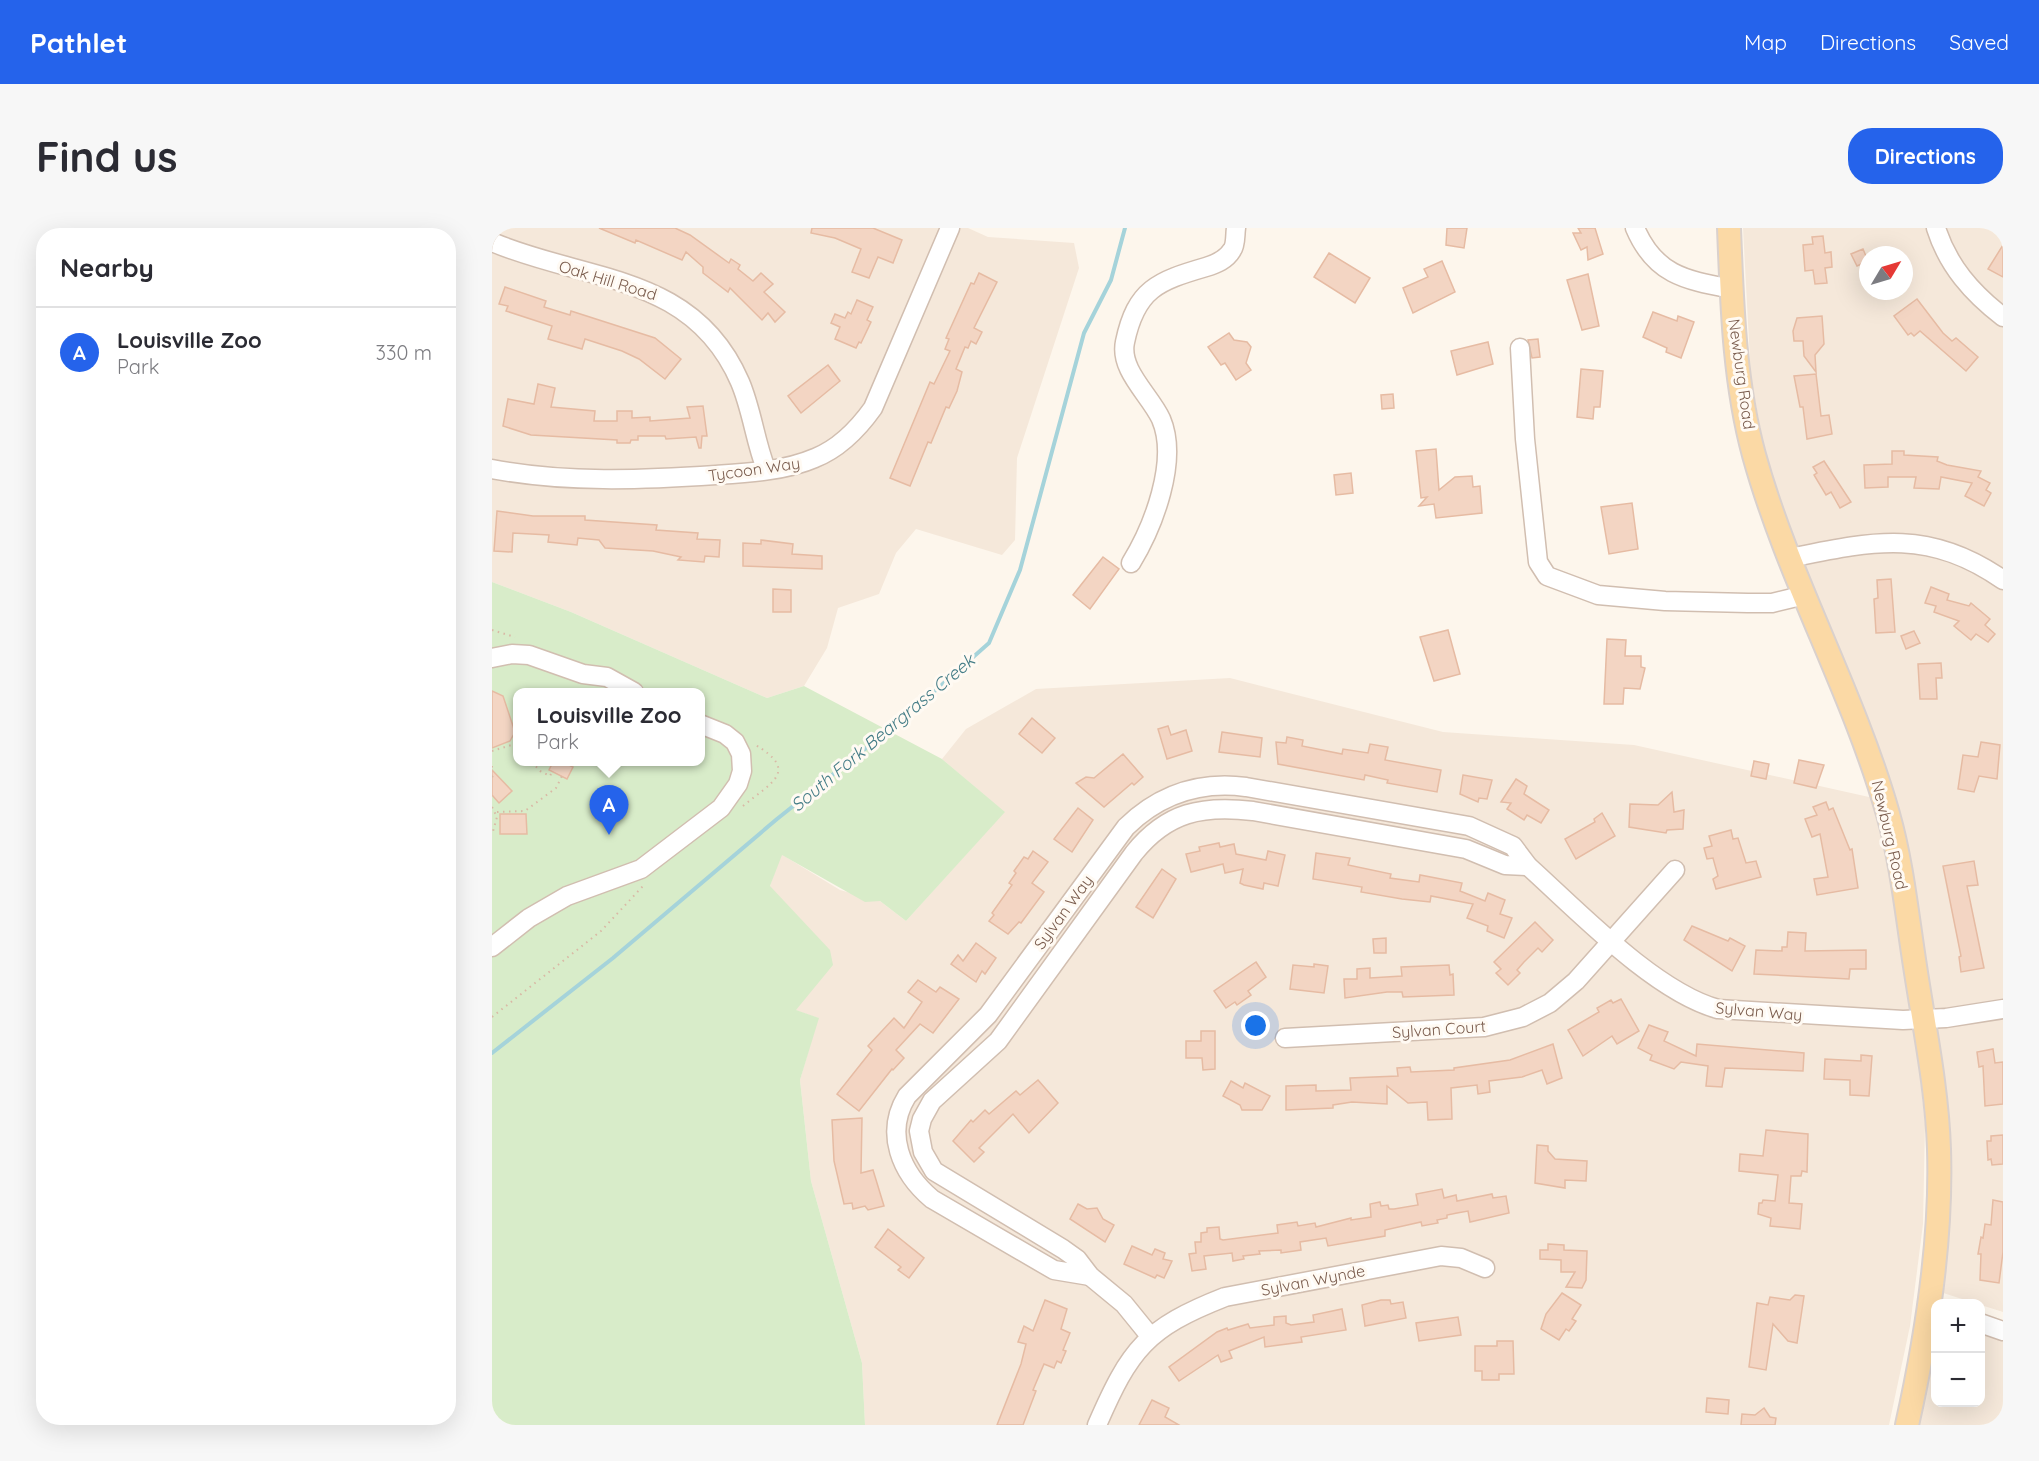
<!DOCTYPE html>
<html lang="en">
<head>
<meta charset="utf-8">
<style>
  body { margin:0; font-family:Quicksand,sans-serif; background:#f7f7f7; color:#2b2b33 }
  .controls { position:absolute; right:18px; bottom:18px; display:grid; overflow:hidden; border-radius:12px; box-shadow:0 6px 24px #0002 }
  .controls button { width:54px; height:54px; display:grid; place-items:center; padding:0; border:0; border-bottom:2px solid #e1e1e2; background:#fff; color:#2b2b33; font:30px sans-serif }
  .compass { position:absolute; left:1367px; top:18px; width:54px; height:54px; border-radius:50%; background:#fff; box-shadow:0 6px 24px #0002; rotate:52deg }
  .you { position:absolute; left:764px; top:798px; width:21px; height:21px; margin:-15px; border:4px solid #fff; border-radius:50%; background:#1a73e8; box-shadow:0 0 0 9px #1a73e833 }
  .badge { display:grid; place-items:center; width:39px; height:39px; border-radius:50%; background:#2563eb; color:#fff; font-size:20px; font-weight:700 }
  .pin { position:absolute; translate:-50% -50px; filter:drop-shadow(0 2px 3px #0008) }
  .pin::after { content:''; position:absolute; top:32px; width:21px; height:18px; background:inherit; clip-path:polygon(0 0,100% 0,50% 100%) }
  .popup { position:absolute; left:21px; top:460px; width:192px; height:78px; box-sizing:border-box; display:grid; place-content:center; border-radius:12px; background:#fff; filter:drop-shadow(0 2px 4px #0005); font-size:20px; white-space:nowrap; color:#7c7c81 }
  .popup b { font-size:22px; color:#2b2b33 }
  .popup::after { content:''; position:absolute; left:50%; top:100%; margin-left:-12px; border:12px solid transparent; border-top-color:#fff }
  .list { margin:0; padding:0; list-style:none }
  h2 { display:flex; justify-content:space-between; align-items:center; height:78px; margin:0; padding:0 24px; font-size:26px }
  h2 small { font-size:20px; font-weight:400; color:#7c7c81 }
  .list li { display:grid; grid-template-columns:39px 1fr auto; gap:18px; align-items:center; box-sizing:border-box; height:90px; padding:0 24px; border-top:2px solid #e1e1e2 }
  .list b { display:block; font-size:22px; white-space:nowrap }
  .list p { margin:0; font-size:20px; white-space:nowrap; color:#7c7c81 }
  .list em { font-size:20px; font-style:normal; color:#7c7c81 }
  .map { position:relative; flex:none; width:1511px; height:1197px; overflow:hidden; border-radius:24px }
  header { display:flex; align-items:center; gap:36px; box-sizing:border-box; height:84px; padding:0 30px; background:#2563eb; color:#fff }
  header strong { font-size:28px }
  nav { display:flex; gap:33px; margin-inline-start:auto; font-size:21px }
  .intro { display:flex; align-items:center; justify-content:space-between; box-sizing:border-box; height:144px; padding:0 36px }
  h1 { margin:0; font-size:42px }
  .button { padding:15px 27px; border-radius:24px; background:#2563eb; color:#fff; font-size:21px; font-weight:700 }
  main { display:flex; gap:36px; padding:0 36px }
  aside { flex:1; background:#fff; border-radius:24px; box-shadow:0 6px 24px #0002 }
  .map>svg:first-child { display:block }
</style>
</head>
<body>
<header>
<strong>Pathlet</strong>
<nav><a>Map</a><a>Directions</a><a>Saved</a></nav>
</header>
<div class="intro"><h1>Find us</h1><a class="button">Directions</a></div>
<main>
<aside>
<h2>Nearby<small></small></h2>
<ul class="list">
<li><span class="badge">A</span><div><b>Louisville Zoo</b><p>Park</p></div><em>330 m</em></li>
</ul>
</aside>
<div class="map">
<svg width="1511" height="1197" viewBox="0 0 1511 1197">
  <rect width="100%" height="100%" fill="#fdf6ec"/>
  <g fill="#f5e8da" fill-rule="evenodd">
    <polygon points="0,0 476,0 496,9 582,15 587,40 525,230 523,312 510,327 424,301 404,325 387,366 346,380 335,420 312,458 275,470 79,384 0,354"/>
    <path d="M1251,0H1511V1084L1448,1064L1459,970L1455,890L1421,648L1402,574L1319,365L1273,224L1259,151ZM1376,27H1412V63H1376Z"/>
    <polygon points="738,450 951,504 1142,517 1386,571 1426,829 1433,897 1431,996 1418,1098 1397,1197 373,1197 370,1135 319,953 308,852 326,790 303,782 278,658 289,626 348,662 388,673 414,693 512,584 450,531 474,501 544,461"/>
    <polygon points="1442,1099 1444,1174 1488,1174 1489,1103 1511,1110 1511,1197 1427,1197"/>
  </g>
  <path fill="#d8ecc9" fill-rule="evenodd" d="M0,354L79,384L275,470L312,458L450,531L513,584L414,693L388,673L373,674L290,627L278,658L338,722L341,737L304,782L327,790L308,852L319,953L370,1135L373,1197H0ZM26,464H208V534H26Z"/>
  <g fill="none" stroke-linecap="round" stroke-linejoin="round">
    <polyline stroke="#a5d3da" stroke-width="4" points="0,825 121,730 285,591 418,485 497,415 528,342 592,105 619,52 633,0"/>
  </g>
  <g fill="#f3d5c3" stroke="#e6bba3" stroke-width="1.5">
    <polygon points="107,0 183,0 198,7 237,35 239,31 248,37 246,41 261,53 269,45 281,56 272,64 293,84 283,94 276,85 270,92 238,60 236,64 211,45 211,39 194,24 190,32 144,12 143,15"/>
    <polygon points="320,0 381,0 410,12 401,35 386,29 377,50 360,44 369,21 343,10 319,5"/>
    <polygon points="955,0 975,0 972,20 954,17"/>
    <polygon points="1086,0 1103,0 1111,26 1096,32 1095,19 1089,22 1081,5 1089,5"/>
    <polygon points="1331,8 1333,25 1339,24 1340,39 1333,40 1335,55 1323,56 1321,42 1313,43 1311,17 1321,16 1320,9"/>
    <polygon points="1511,17 1511,49 1496,41"/>
    <polygon points="1371,21 1376,33 1365,38 1359,26"/>
    <polygon points="837,25 878,50 863,75 822,49"/>
    <polygon points="950,33 963,64 921,85 911,60 936,49 932,41"/>
    <polygon points="487,45 505,54 482,100 490,104 484,116 479,113 476,120 473,119 464,141 470,144 465,163 457,180 454,179 439,215 436,214 418,258 398,250 438,154 442,156 458,123 453,121 457,111 454,110 479,55 482,56"/>
    <polygon points="1096,46 1107,98 1090,102 1075,52"/>
    <polygon points="13,59 54,73 52,79 78,87 79,83 163,110 189,131 173,151 147,131 130,123 93,111 90,121 56,111 60,98 14,83 16,78 7,76"/>
    <polygon points="1425,71 1451,105 1460,113 1464,110 1486,129 1474,143 1428,103 1422,108 1419,105 1416,107 1402,88"/>
    <polygon points="365,72 381,79 375,92 379,94 369,115 367,114 364,120 343,111 348,99 339,95 343,86 353,90 356,84 359,86"/>
    <polygon points="1161,84 1185,93 1186,88 1202,94 1189,130 1174,124 1175,120 1151,109"/>
    <polygon points="1330,88 1332,116 1323,127 1324,144 1312,128 1311,113 1302,113 1301,103 1305,90"/>
    <polygon points="737,105 742,112 755,114 759,119 754,135 759,142 744,152 733,135 729,137 716,119"/>
    <polygon points="1046,111 1048,129 1040,130 1036,112"/>
    <polygon points="996,114 1001,136 965,147 959,123"/>
    <polygon points="336,137 348,153 309,185 296,168"/>
    <polygon points="1089,141 1111,143 1108,179 1102,179 1101,191 1085,189"/>
    <polygon points="1324,146 1329,188 1337,187 1340,206 1315,211 1311,179 1308,179 1302,148"/>
    <polygon points="46,156 63,160 59,179 103,183 102,193 125,193 125,183 140,183 140,190 158,189 158,193 198,190 195,179 211,178 215,208 210,208 209,220 207,220 204,209 174,211 173,208 146,208 146,212 139,212 138,215 125,215 125,212 39,207 11,198 16,171 42,176"/>
    <polygon points="901,166 902,180 890,181 889,167"/>
    <polygon points="944,221 947,262 963,249 980,248 981,259 988,258 990,285 944,290 942,276 927,278 935,269 929,270 924,223"/>
    <polygon points="1400,223 1412,223 1412,227 1446,229 1445,233 1455,237 1489,243 1486,249 1498,255 1494,262 1499,265 1492,278 1473,268 1480,255 1449,249 1447,261 1422,260 1424,249 1396,249 1396,259 1373,260 1372,237 1400,236"/>
    <polygon points="1332,233 1359,274 1348,280 1339,264 1334,267 1322,247 1325,245 1321,239"/>
    <polygon points="859,245 861,265 844,267 842,247"/>
    <polygon points="1140,275 1146,321 1117,326 1109,279"/>
    <polygon points="5,283 41,288 93,288 93,292 165,297 164,302 206,305 205,311 228,312 227,329 213,328 212,334 186,332 189,329 161,323 113,320 107,312 86,310 85,317 56,314 57,307 21,305 20,324 2,323"/>
    <polygon points="269,312 301,316 300,326 330,328 330,341 251,338 251,315 269,316"/>
    <polygon points="611,329 627,341 598,381 581,367"/>
    <polygon points="1399,351 1403,404 1384,405 1382,371 1386,370 1385,352"/>
    <polygon points="1439,359 1457,366 1455,372 1477,378 1479,375 1498,391 1493,397 1503,406 1496,414 1484,406 1479,412 1462,398 1467,393 1442,384 1444,378 1433,375"/>
    <polygon points="281,361 299,362 299,384 281,384"/>
    <polygon points="956,402 968,446 942,453 928,409"/>
    <polygon points="1422,403 1428,415 1414,421 1409,408"/>
    <polygon points="1115,411 1134,412 1133,428 1149,428 1149,439 1153,440 1148,461 1132,460 1131,476 1112,476"/>
    <polygon points="1449,435 1450,450 1444,450 1445,471 1428,471 1426,436"/>
    <polygon points="0,463 11,468 23,504 18,513 0,520"/>
    <polygon points="540,490 563,510 550,525 527,506"/>
    <polygon points="676,498 679,507 694,502 700,523 675,531 666,501"/>
    <polygon points="730,504 770,510 768,529 727,524"/>
    <polygon points="795,509 811,512 810,518 850,526 851,521 876,525 878,516 896,519 893,532 949,542 945,564 895,555 896,552 873,547 872,552 786,536 784,514 794,515"/>
    <polygon points="1489,514 1508,517 1505,551 1487,548 1482,564 1466,561 1471,527 1486,529"/>
    <polygon points="631,526 651,549 642,557 640,555 612,579 584,555 594,549 602,550"/>
    <polygon points="1307,532 1332,537 1324,560 1302,555"/>
    <polygon points="1262,533 1277,536 1274,551 1259,548"/>
    <polygon points="61,534 71,534 81,539 75,551 57,542"/>
    <polygon points="0,542 20,563 7,575 0,567"/>
    <polygon points="971,547 1000,552 995,571 987,570 986,574 968,566"/>
    <polygon points="1024,551 1035,558 1032,566 1057,582 1049,595 1035,587 1032,592 1015,581 1019,575 1009,574"/>
    <polygon points="1180,564 1182,584 1192,582 1191,601 1175,602 1174,605 1137,599 1138,576 1166,577"/>
    <polygon points="1334,574 1337,582 1341,580 1358,622 1360,621 1366,660 1325,667 1322,651 1336,649 1328,606 1320,609 1313,591 1325,587 1321,579"/>
    <polygon points="586,580 601,592 580,624 562,611"/>
    <polygon points="1110,585 1123,608 1084,631 1073,611 1103,594 1102,591"/>
    <polygon points="8,586 34,586 35,606 8,606"/>
    <polygon points="1239,602 1241,611 1246,610 1254,635 1264,633 1269,649 1224,661 1221,651 1226,648 1221,630 1215,631 1212,620 1220,618 1217,608"/>
    <polygon points="727,615 728,619 742,616 744,626 774,632 776,623 793,627 786,658 772,655 771,661 752,657 748,655 751,641 733,645 731,636 699,644 694,626 708,623 707,619"/>
    <polygon points="541,623 556,634 540,655 552,664 529,695 527,694 516,706 497,693 502,687 500,685 520,657 517,655 524,645 522,643 532,629 536,631"/>
    <polygon points="824,625 858,630 856,637 899,646 898,650 927,654 928,647 970,655 968,663 993,673 996,665 1013,672 1008,686 1020,690 1012,710 995,703 996,698 975,690 981,676 939,668 938,674 910,671 869,664 870,659 821,651"/>
    <polygon points="1482,633 1486,657 1475,658 1492,740 1469,744 1467,729 1469,728 1451,638"/>
    <polygon points="670,641 684,651 661,690 644,679"/>
    <polygon points="1043,694 1061,712 1050,724 1046,720 1032,734 1025,742 1028,745 1016,757 1004,745 1009,741 1002,734"/>
    <polygon points="1200,698 1236,713 1238,710 1253,718 1240,743 1192,712"/>
    <polygon points="1296,704 1314,705 1313,723 1374,722 1374,741 1358,741 1357,751 1262,746 1264,722 1290,723 1290,719 1295,719"/>
    <polygon points="894,710 894,725 882,725 881,711"/>
    <polygon points="484,715 504,730 493,746 490,743 484,754 459,736 466,727 471,733"/>
    <polygon points="764,734 774,749 756,763 759,767 745,777 743,774 734,780 722,763"/>
    <polygon points="822,736 836,738 832,765 798,761 801,737 822,739"/>
    <polygon points="957,737 958,747 961,746 962,767 911,769 910,764 895,764 853,770 852,751 865,751 865,741 878,740 878,750 910,748 909,739"/>
    <polygon points="426,752 444,764 448,759 467,771 441,805 428,796 404,822 412,830 401,842 400,841 367,883 345,866 380,822 376,818 402,790 412,800 430,774 416,764"/>
    <polygon points="1129,771 1147,803 1125,816 1120,808 1091,828 1076,802 1107,784 1105,780 1119,772 1121,775"/>
    <polygon points="1157,797 1176,804 1172,813 1204,828 1205,816 1312,825 1311,843 1233,840 1230,859 1214,858 1216,838 1189,834 1182,841 1158,832 1160,827 1146,820"/>
    <polygon points="709,803 723,803 723,841 711,842 710,830 694,830 694,813 709,813"/>
    <polygon points="1061,816 1070,850 1055,856 1050,842 1030,849 997,853 998,864 986,866 985,857 959,860 960,891 936,892 935,874 916,875 895,858 895,876 860,874 841,877 841,880 794,882 794,858 824,857 824,863 859,862 858,850 906,848 905,840 918,839 919,844 962,842 962,840 1018,832"/>
    <polygon points="1501,821 1503,835 1511,834 1511,876 1493,878 1491,838 1487,839 1485,824"/>
    <polygon points="1369,827 1380,828 1377,868 1358,867 1358,852 1332,851 1333,831 1369,833"/>
    <polygon points="546,852 566,875 537,905 521,886 487,920 492,924 482,934 461,913 479,892 481,894 493,882 497,886 524,863 528,867"/>
    <polygon points="739,853 751,860 753,855 778,868 770,882 750,882 748,877 731,868"/>
    <polygon points="370,890 369,945 381,942 392,978 376,982 373,978 361,981 360,975 352,976 342,933 340,892"/>
    <polygon points="1274,902 1316,906 1315,944 1310,943 1309,948 1299,948 1297,975 1310,976 1308,1001 1278,998 1279,990 1266,986 1267,975 1270,975 1271,972 1283,973 1286,947 1247,943 1248,926 1271,928"/>
    <polygon points="1511,907 1511,936 1500,937 1499,931 1496,932 1495,913 1499,913 1499,908"/>
    <polygon points="1045,917 1056,918 1056,923 1063,931 1095,933 1094,953 1073,952 1073,960 1043,955"/>
    <polygon points="950,961 952,970 964,967 965,973 1000,966 1001,970 1014,968 1017,985 978,994 976,983 965,985 955,987 955,990 945,992 946,995 930,998 929,994 893,1002 893,1008 836,1018 834,1010 808,1014 809,1022 789,1025 789,1022 767,1023 768,1026 751,1028 752,1031 741,1033 740,1025 712,1028 714,1041 700,1043 697,1026 704,1025 703,1014 709,1014 709,1005 715,1004 715,1000 727,999 728,1011 731,1012 786,1005 785,997 805,994 806,998 823,995 824,999 859,990 859,992 879,989 878,976 888,974 889,978 896,977 897,981 902,981 926,977 924,966"/>
    <polygon points="1501,972 1511,974 1511,1024 1507,1055 1488,1052 1489,1026 1486,1026 1489,1009 1491,1010 1493,996 1499,997"/>
    <polygon points="586,976 595,981 605,980 611,991 622,997 613,1014 578,991"/>
    <polygon points="396,1001 432,1030 417,1050 406,1042 409,1039 383,1019"/>
    <polygon points="1056,1016 1072,1017 1072,1022 1095,1023 1094,1052 1090,1060 1074,1059 1083,1044 1069,1044 1069,1032 1048,1031 1048,1022 1056,1022"/>
    <polygon points="640,1018 660,1027 663,1021 673,1025 671,1031 680,1033 672,1050 665,1047 663,1050 632,1036"/>
    <polygon points="1070,1065 1089,1077 1080,1091 1084,1093 1077,1103 1074,1101 1067,1112 1049,1101 1054,1086"/>
    <polygon points="1303,1067 1312,1068 1305,1115 1296,1113 1281,1096 1274,1142 1257,1139 1265,1075 1276,1077 1278,1069 1298,1072"/>
    <polygon points="553,1072 575,1081 569,1101 578,1105 571,1122 574,1123 569,1135 565,1133 562,1140 552,1136 541,1162 544,1163 531,1197 505,1197 529,1136 534,1116 526,1114 532,1098 541,1103"/>
    <polygon points="889,1072 898,1072 899,1076 911,1074 914,1090 873,1098 870,1077"/>
    <polygon points="850,1081 854,1102 809,1109 810,1114 773,1119 772,1109 737,1123 740,1130 729,1134 726,1127 687,1153 677,1139 725,1104 735,1100 736,1102 756,1096 758,1100 782,1097 782,1089 794,1088 794,1095 799,1097 822,1094 821,1087"/>
    <polygon points="966,1089 969,1107 927,1113 924,1095"/>
    <polygon points="1005,1113 1021,1113 1022,1146 1007,1146 1007,1152 990,1152 990,1143 983,1143 983,1118 1005,1118"/>
    <polygon points="1215,1170 1237,1172 1236,1186 1214,1184"/>
    <polygon points="660,1172 677,1180 673,1189 687,1197 647,1197"/>
    <polygon points="1272,1180 1278,1189 1284,1190 1283,1197 1249,1197 1250,1186 1263,1187"/>
  </g>
  <g fill="none" stroke-linecap="round" stroke-linejoin="round">
    <g stroke="#d1beb0" stroke-width="21">
      <g id="minor">
        <path d="M1143,0C1163,47 1193,52 1240,61"/>
        <path d="M1444,0C1456,38 1480,65 1511,89"/>
        <path d="M0,14C94,54 201,45 248,154C260,182 263,213 274,241"/>
        <polyline points="1028,120 1033,211 1046,334 1055,348 1106,367 1173,373 1256,375 1280,375 1313,367"/>
        <path d="M0,241C74,255 149,252 224,247C256,245 293,243 323,230C348,220 366,201 381,180L458,0"/>
        <path d="M1298,330C1381,313 1437,300 1511,352"/>
        <path d="M639,335C661,299 687,233 669,191C658,167 627,142 633,114C644,61 666,53 714,39C724,36 734,32 740,22C744,17 743,6 744,0"/>
        <polyline points="0,430 20,426 37,427 91,446 115,449 142,464"/>
        <polyline points="0,719 37,690 75,668 149,641 229,580 246,556 250,543 249,526 243,514 233,506 208,496"/>
        <polyline points="793,810 992,799 1031,789 1058,775 1084,753 1183,642"/>
        <path d="M598,1048L562,1042L440,971C409,945 392,905 415,868L496,787L634,599C668,566 708,553 754,559L977,598L1021,618L1036,638C1086,683 1163,764 1226,781L1411,792L1454,790L1511,781"/>
        <polyline points="1488,1095 1511,1103"/>
        <path d="M658,1108L632,1076L598,1048L585,1031L571,1021L442,943L431,924L427,903L430,891L440,873L506,813L642,625C675,584 710,577 761,583L974,621L1013,637L1036,638"/>
        <path d="M605,1197C638,1121 654,1100 733,1069L949,1028L969,1030L993,1040"/>
      </g>
    </g>
    <g stroke="#dad1cd" stroke-width="26">
      <path id="major" d="M1237,0C1240,75 1242,154 1262,227C1296,350 1361,463 1396,586C1410,635 1415,687 1423,738C1432,798 1445,860 1447,921C1450,1013 1435,1107 1415,1197"/>
    </g>
    <g stroke="#d9b8a5" stroke-width="2" stroke-dasharray="1.5 4.5" stroke-linecap="butt">
      <polyline points="0,402 23,409"/>
      <polyline points="21,508 26,514"/>
      <polyline points="0,523 26,515"/>
      <polyline points="40,534 48,543 58,548 60,544"/>
      <polyline points="0,538 0,542"/>
      <polyline points="0,549 1,548"/>
      <path d="M251,578C280,554 308,543 262,516"/>
      <polyline points="0,579 5,589 0,607"/>
      <polyline points="5,584 33,583 64,560 70,548"/>
      <polyline points="0,789 109,703 151,658"/>
    </g>
    <use href="#minor" stroke="#fff" stroke-width="18"/>
    <use href="#major" stroke="#fbd9a5" stroke-width="22"/>
  </g>
  <g text-anchor="middle" stroke-width="6" stroke-linejoin="round" paint-order="stroke">
    <g font-size="16" fill="#7a5c4d" stroke="#fffaf3">
      <text transform="translate(116 52) rotate(17)" y="6">Oak Hill Road</text>
      <text transform="translate(1250 146) rotate(82)" y="6">Newburg Road</text>
      <text transform="translate(262 241) rotate(-8)" y="6">Tycoon Way</text>
      <text transform="translate(1398 607) rotate(77)" y="6">Newburg Road</text>
      <text transform="translate(571 684) rotate(-54)" y="6">Sylvan Way</text>
      <text transform="translate(1267 783) rotate(5)" y="6">Sylvan Way</text>
      <text transform="translate(947 801) rotate(-4)" y="6">Sylvan Court</text>
      <text transform="translate(821 1052) rotate(-11)" y="6">Sylvan Wynde</text>
    </g>
    <g font-size="18" font-style="italic" fill="#437c86" stroke="#fffaf3">
      <text transform="translate(391 505) rotate(-40)" y="6">South Fork Beargrass Creek</text>
    </g>
  </g>
</svg>
<div class="controls">
<button>+</button>
<button>−</button>
</div>
<svg class="compass" viewBox="-18 -18 36 36"><path d="M0-13l5 13h-10z" fill="#e53935"/><path d="M0 13l5-13h-10z" fill="#7c7c81"/></svg>
<div class="you"></div>
<div class="pin badge" style="left:117px;top:607px">A</div>
<div class="popup"><b>Louisville Zoo</b>Park</div>
</div>
</main>
</body>
</html>
